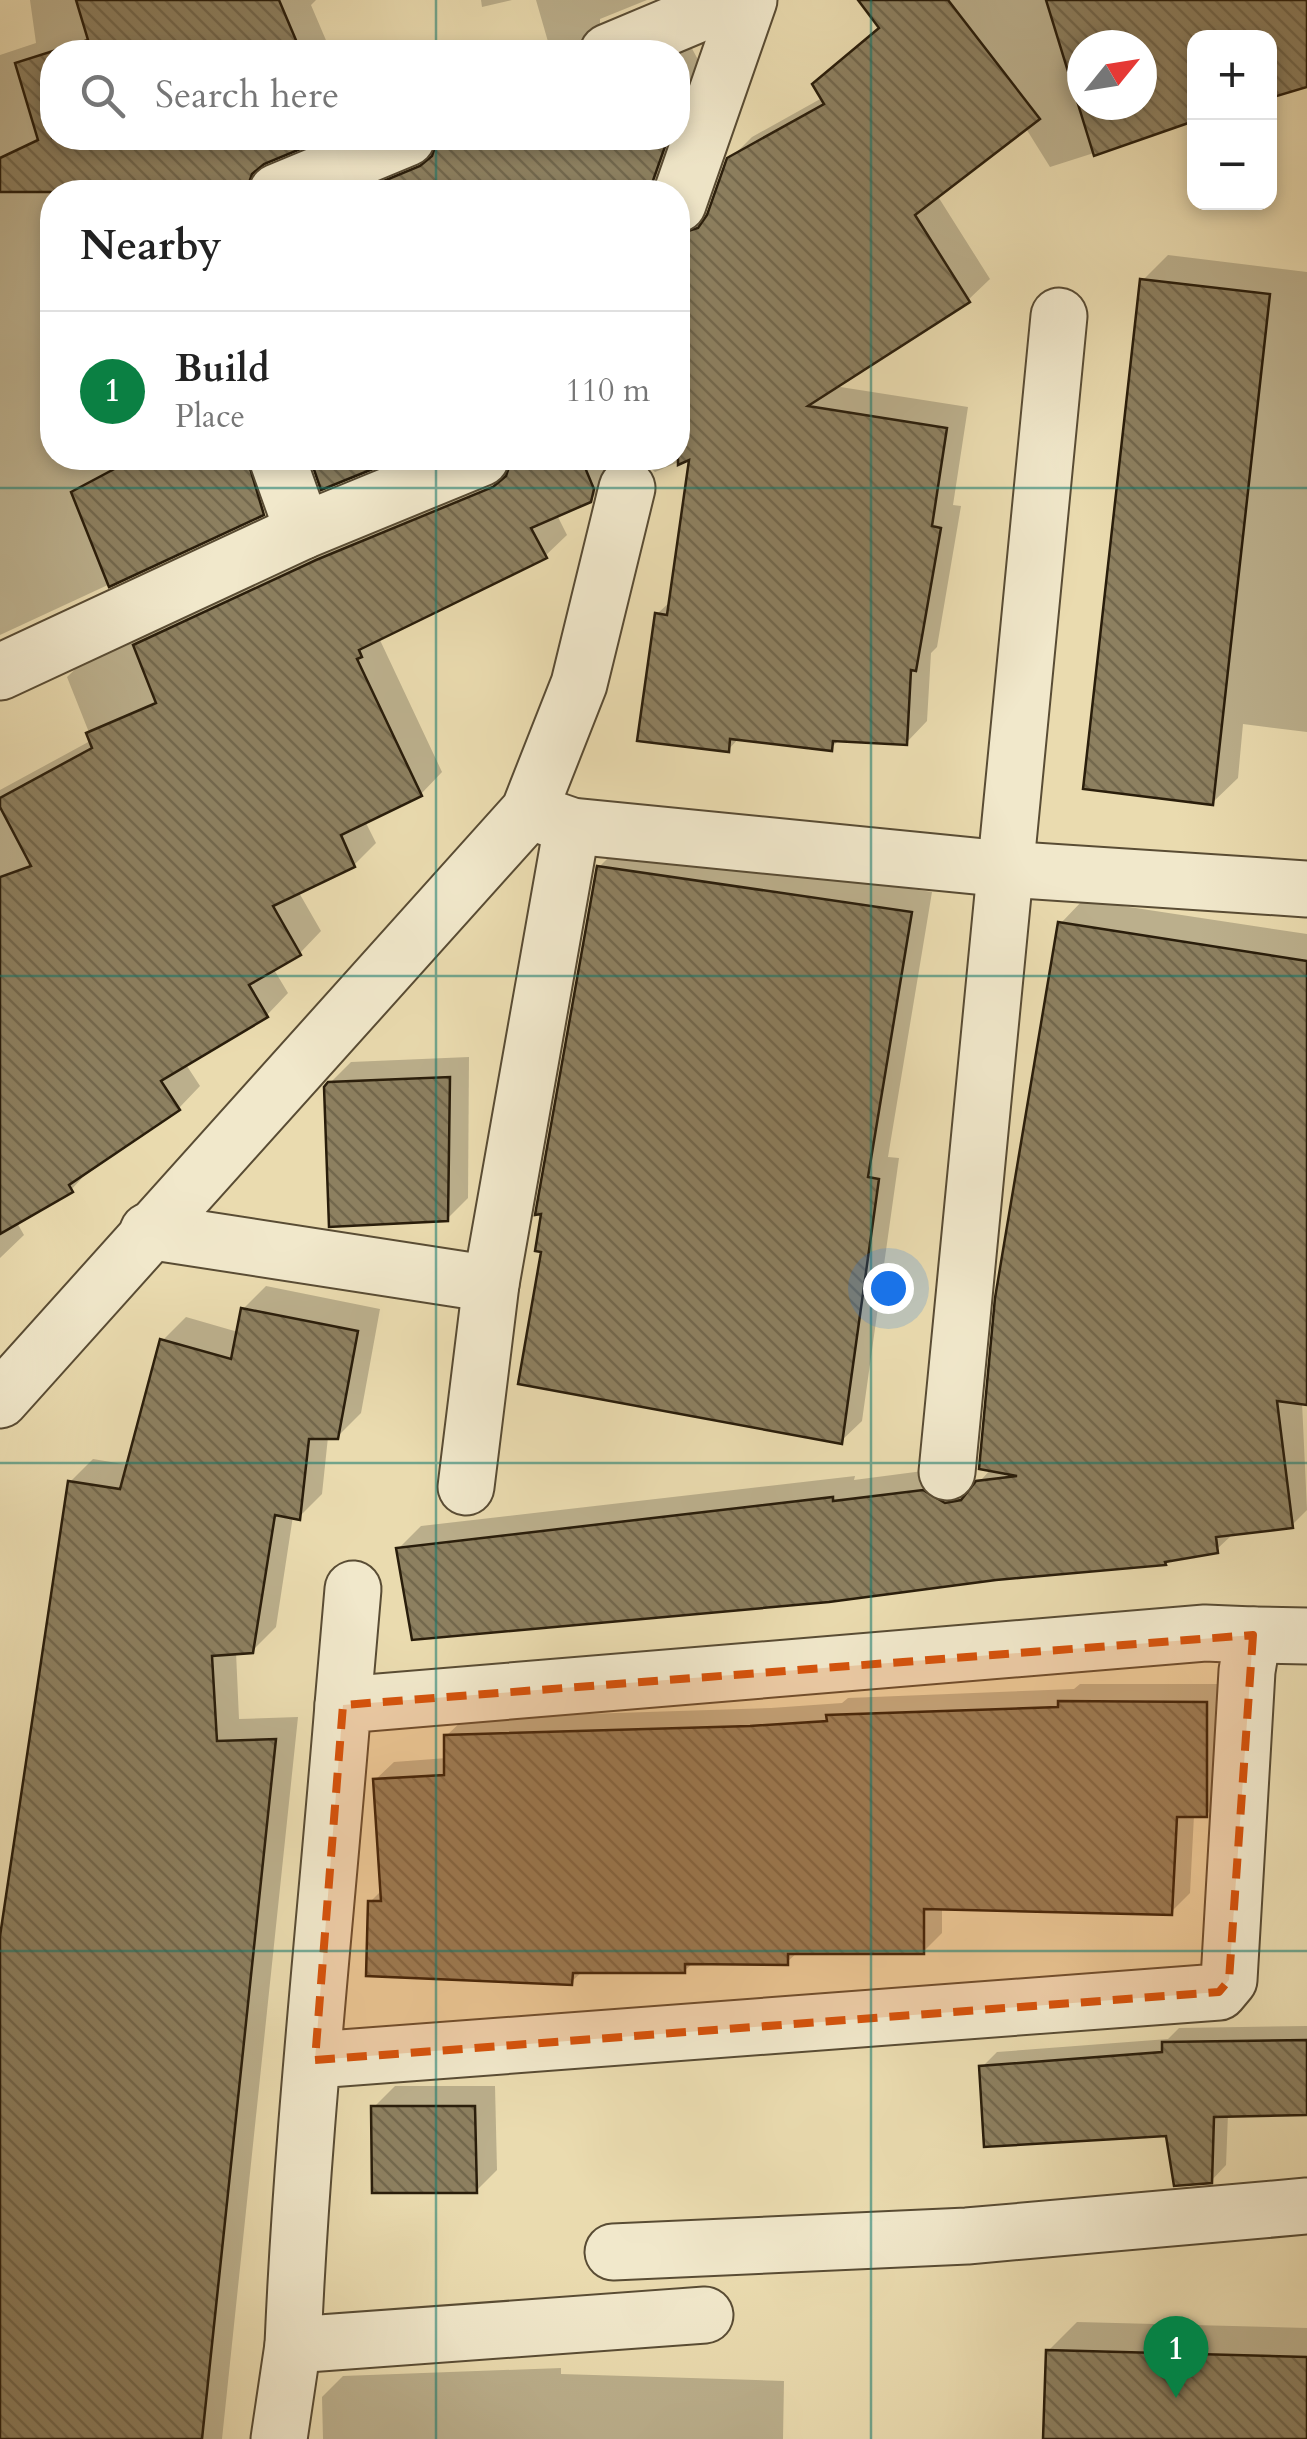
<!DOCTYPE html>
<html lang="en">
<head>
<meta charset="utf-8">
<style>
  body { margin:0; font-family:Cardo,serif; background:#f6f6f6; color:#222 }
  .controls { position:absolute; right:30px; top:30px; display:grid; overflow:hidden; border-radius:20px; box-shadow:0 5px 15px #0003 }
  .controls button { width:90px; height:90px; display:grid; place-items:center; padding:0; border:0; border-bottom:2px solid #e0e0e0; background:#fff; color:#222; font:50px sans-serif }
  .compass { position:absolute; left:1067px; top:30px; width:90px; height:90px; border-radius:50%; background:#fff; box-shadow:0 5px 15px #0003; rotate:60deg }
  .you { position:absolute; left:888px; top:1288px; width:35px; height:35px; margin:-25px; border:8px solid #fff; border-radius:50%; background:#1a73e8; box-shadow:0 0 0 15px #1a73e833 }
  .badge { display:grid; place-items:center; width:65px; height:65px; border-radius:50%; background:#0b8043; color:#fff; font-size:32px; font-weight:700 }
  .pin { position:absolute; translate:-50% -82px; filter:drop-shadow(0 2px 5px #0008) }
  .pin::after { content:''; position:absolute; top:52px; width:35px; height:30px; background:inherit; clip-path:polygon(0 0,100% 0,50% 100%) }
  .list { margin:0; padding:0; list-style:none }
  h2 { display:flex; justify-content:space-between; align-items:center; height:130px; margin:0; padding:0 40px; font-size:42px }
  h2 small { font-size:32px; font-weight:400; color:#767676 }
  .list li { display:grid; grid-template-columns:65px 1fr auto; gap:30px; align-items:center; box-sizing:border-box; height:160px; padding:0 40px; border-top:2px solid #e0e0e0 }
  .list b { display:block; font-size:38px; white-space:nowrap }
  .list p { margin:0; font-size:32px; white-space:nowrap; color:#767676 }
  .list em { font-size:32px; font-style:normal; color:#767676 }
  .icon { flex:none; width:55px; height:55px; fill:none; stroke:currentColor; stroke-width:2; stroke-linecap:round; stroke-linejoin:round }
  .map { position:relative; flex:none; width:1307px; height:2439px; overflow:hidden }
  .search { position:absolute; background:#fff; box-shadow:0 5px 15px #0003; left:40px; top:40px; width:650px; height:110px; display:flex; align-items:center; gap:25px; box-sizing:border-box; padding:0 35px; border-radius:40px; color:#767676; font-size:38px }
  .panel { position:absolute; background:#fff; box-shadow:0 5px 15px #0003; left:40px; top:180px; width:650px; height:290px; border-radius:40px }
  .map>svg:first-child { display:block }
</style>
</head>
<body>
<div class="map">
<svg width="1307" height="2439" viewBox="0 0 1307 2439">
  <defs>
    <pattern id="building-back-hatch" width="6" height="6" patternUnits="userSpaceOnUse" patternTransform="scale(2.5)"><rect width="6" height="6" fill="#8d8060"/><path d="M-1 5l2 2M0 0l6 6M5-1l2 2" fill="none" stroke="#73684d"/></pattern>
  </defs>
  <rect width="100%" height="100%" fill="#eadbaf"/>
  <filter id="stains"><feTurbulence type="fractalNoise" baseFrequency=".002" numOctaves="4"/><feColorMatrix values="0 0 0 0 .2 0 0 0 0 .09 0 0 0 0 .02 0 0 0 .5 -.17"/></filter>
  <radialGradient id="worn" r=".72"><stop offset=".6" stop-color="#630" stop-opacity="0"/><stop offset="1" stop-color="#630" stop-opacity=".3"/></radialGradient>
  <g fill="#0003" fill-rule="evenodd">
    <polygon points="30,0 316,0 311,5 331,52 52,52 52,138 322,138 268,163 269,181 277,192 52,192 52,458 275,458 284,491 263,513 0,635 0,55 36,43"/>
    <polygon points="481,0 512,0 482,7"/>
    <polygon points="536,0 647,0 600,19 600,41 609,52 551,52"/>
    <path d="M861,0H1307V86L1270,98V38H1194V121L1050,167L1025,127L937,195L990,279L968,300L834,386L968,407L953,505L961,506L937,647L931,653L927,721L906,743L840,739L831,748L740,737L728,750L657,614L671,601L693,456L655,472L639,458H678V204L689,212L707,214L729,160L752,137L822,98L815,84L881,26ZM1082,45H1142V105H1082Z"/>
    <polygon points="688,41 704,71 670,192 331,192 442,147 451,138 678,138 678,52"/>
    <polygon points="1168,255 1307,272 1307,732 1243,724 1238,778 1212,803 1143,280"/>
    <polygon points="514,458 620,458 612,478 590,500 557,515 567,535 545,556 379,638 442,772 421,794 365,821 376,843 354,865 298,891 321,931 300,953 273,968 288,993 267,1015 185,1063 200,1086 179,1108 92,1167 71,1190 16,1221 24,1235 0,1258 0,790 92,740 67,677 89,656 340,539 512,468"/>
    <polygon points="620,846 932,892 888,1157 899,1158 862,1421 841,1441 544,1250 599,867"/>
    <polygon points="1083,900 1307,934 1307,1402 1302,1402 1307,1510 1291,1526 1234,1533 1216,1550 1165,1563 398,1549 421,1526 855,1476 854,1480 946,1468 969,1481 982,1479 991,1469 1061,923"/>
    <polygon points="469,1057 468,1198 447,1219 326,1087 351,1062"/>
    <polygon points="266,1286 380,1309 361,1413 337,1437 328,1437 322,1494 299,1517 293,1516 276,1627 252,1651 236,1652 239,1719 298,1717 222,2439 0,2439 0,1950 70,1482 93,1459 129,1465 163,1340 186,1317 238,1332 243,1309"/>
    <polygon points="1080,1684 1225,1684 1225,1796 1206,1815 1194,1815 1190,1893 1171,1912 942,1907 942,1933 923,1952 799,1951 787,1962 694,1962 684,1971 583,1971 571,1982 370,1902 383,1889 375,1780 394,1762 447,1758 446,1736 465,1718 771,1708 842,1703 848,1698 1074,1689"/>
    <polygon points="1307,2026 1307,2113 1228,2114 1226,2165 1211,2181 1168,2133 982,2067 997,2052 1168,2039 1179,2028"/>
    <polygon points="395,2086 495,2086 497,2170 476,2191 374,2107"/>
    <polygon points="1077,2322 1307,2328 1307,2439 1046,2439 1048,2351"/>
    <polygon points="561,2368 561,2374 784,2381 783,2439 323,2439 322,2397 343,2376"/>
  </g>
  <g fill="url(#building-back-hatch)" stroke="#291d0b" stroke-width="2.5" fill-rule="evenodd">
    <polygon points="76,0 279,0 301,52 52,52 52,138 327,138 264,164 252,174 246,192 0,192 0,158 38,140 15,63 88,40"/>
    <polygon points="858,0 948,0 1040,119 915,215 970,302 808,406 947,428 932,526 941,528 916,671 911,670 907,745 833,741 832,751 730,739 729,752 637,741 655,613 667,615 689,460 678,465 678,234 698,228 707,215 727,158 824,104 812,84 879,28"/>
    <path d="M1046,0H1307V87L1270,98V38H1194V121L1094,156ZM1082,45H1142V105H1082Z"/>
    <polygon points="438,138 668,138 649,192 357,192 420,166 432,156"/>
    <polygon points="1140,279 1270,294 1213,805 1083,789"/>
    <polygon points="135,458 247,458 264,515 109,587 71,492"/>
    <polygon points="310,458 400,458 321,490"/>
    <polygon points="512,458 581,458 594,489 591,502 531,528 547,558 359,650 362,657 357,659 422,796 341,835 355,867 273,906 301,955 249,985 268,1017 161,1081 180,1110 69,1185 73,1192 0,1234 0,877 31,866 0,807 0,798 92,748 86,733 156,703 133,645 316,560 493,487 506,476"/>
    <polygon points="597,866 912,912 868,1177 879,1179 842,1444 518,1384 541,1252 535,1251 541,1214 535,1215"/>
    <polygon points="1058,922 1307,961 1307,1405 1277,1401 1293,1528 1216,1537 1218,1553 1165,1562 1166,1565 996,1580 829,1602 412,1640 396,1548 833,1497 833,1501 923,1490 945,1503 961,1500 976,1481 1017,1476 979,1469 995,1298"/>
    <polygon points="450,1077 448,1221 329,1227 324,1087 328,1082"/>
    <polygon points="241,1308 358,1331 338,1439 309,1439 300,1520 275,1515 253,1653 212,1656 217,1741 276,1739 202,2439 0,2439 0,1936 68,1481 120,1489 160,1339 231,1359"/>
    <polygon points="1058,1701 1207,1702 1207,1817 1177,1817 1172,1915 924,1909 924,1954 788,1954 788,1965 685,1964 685,1973 573,1973 572,1985 366,1976 368,1901 381,1901 373,1779 444,1775 444,1735 750,1726 827,1721 826,1715 1058,1707"/>
    <polygon points="1307,2040 1307,2115 1214,2117 1212,2183 1174,2186 1166,2136 984,2147 979,2066 1162,2052 1162,2042"/>
    <polygon points="371,2106 475,2106 477,2193 372,2193"/>
    <polygon points="1046,2350 1307,2357 1307,2439 1043,2439"/>
  </g>
  <g fill="none" stroke-linecap="round" stroke-linejoin="round">
    <g stroke="#594c34" stroke-width="59">
      <g id="minor">
        <polyline points="608,52 732,0"/>
        <polyline points="277,192 407,138"/>
        <polyline points="678,204 749,0"/>
        <polyline points="277,458 303,531 481,458"/>
        <polyline points="0,672 303,531"/>
        <polyline points="529,811 572,826 1005,869 1307,889"/>
        <polyline points="148,1231 491,1284"/>
        <polyline points="0,1400 529,811 579,684 627,488"/>
        <polyline points="947,1472 1059,316"/>
        <polyline points="466,1487 491,1284 572,826"/>
        <polyline points="1253,1635 1307,1636"/>
        <polyline points="343,1705 353,1589"/>
        <path d="M315,2060L1219,1992L1229,1980L1247,1671L1253,1635L1205,1633L343,1705C326,1918 302,2132 293,2345L705,2315"/>
        <polyline points="613,2252 967,2236 1307,2206"/>
        <polyline points="279,2439 293,2345"/>
      </g>
    </g>
    <use href="#minor" stroke="#f1e8cb" stroke-width="55"/>
  </g>
  <path fill="#d5530c" fill-opacity="0.2" stroke="#d5530c" stroke-width="8" stroke-dasharray="20 12" stroke-linejoin="round" d="M1253,1635L1229,1980L1219,1992L315,2060L343,1705Z"/>
  <path fill="none" stroke="#0f766e" stroke-width="2.5" stroke-opacity="0.55" d="M436,0V52M871,0V2439M436,138V192M436,458V2439M0,488H1307M0,976H1307M0,1463H1307M0,1951H1307"/>
  <rect width="100%" height="100%" filter="url(#stains)"/>
  <rect width="100%" height="100%" fill="url(#worn)"/>
</svg>
<div class="controls">
<button>+</button>
<button>−</button>
</div>
<svg class="compass" viewBox="-18 -18 36 36"><path d="M0-13l5 13h-10z" fill="#e53935"/><path d="M0 13l5-13h-10z" fill="#767676"/></svg>
<div class="you"></div>
<div class="pin badge" style="left:1176px;top:2398px">1</div>
<div class="search"><svg class="icon" aria-label="search" viewBox="0 0 24 24"><circle cx="10" cy="10" r="6"/><path d="M15 15l6 6"/></svg>Search here</div>
<section class="panel">
<h2>Nearby<small></small></h2>
<ul class="list">
<li><span class="badge">1</span><div><b>Build</b><p>Place</p></div><em>110 m</em></li>
</ul>
</section>
</div>
</body>
</html>
